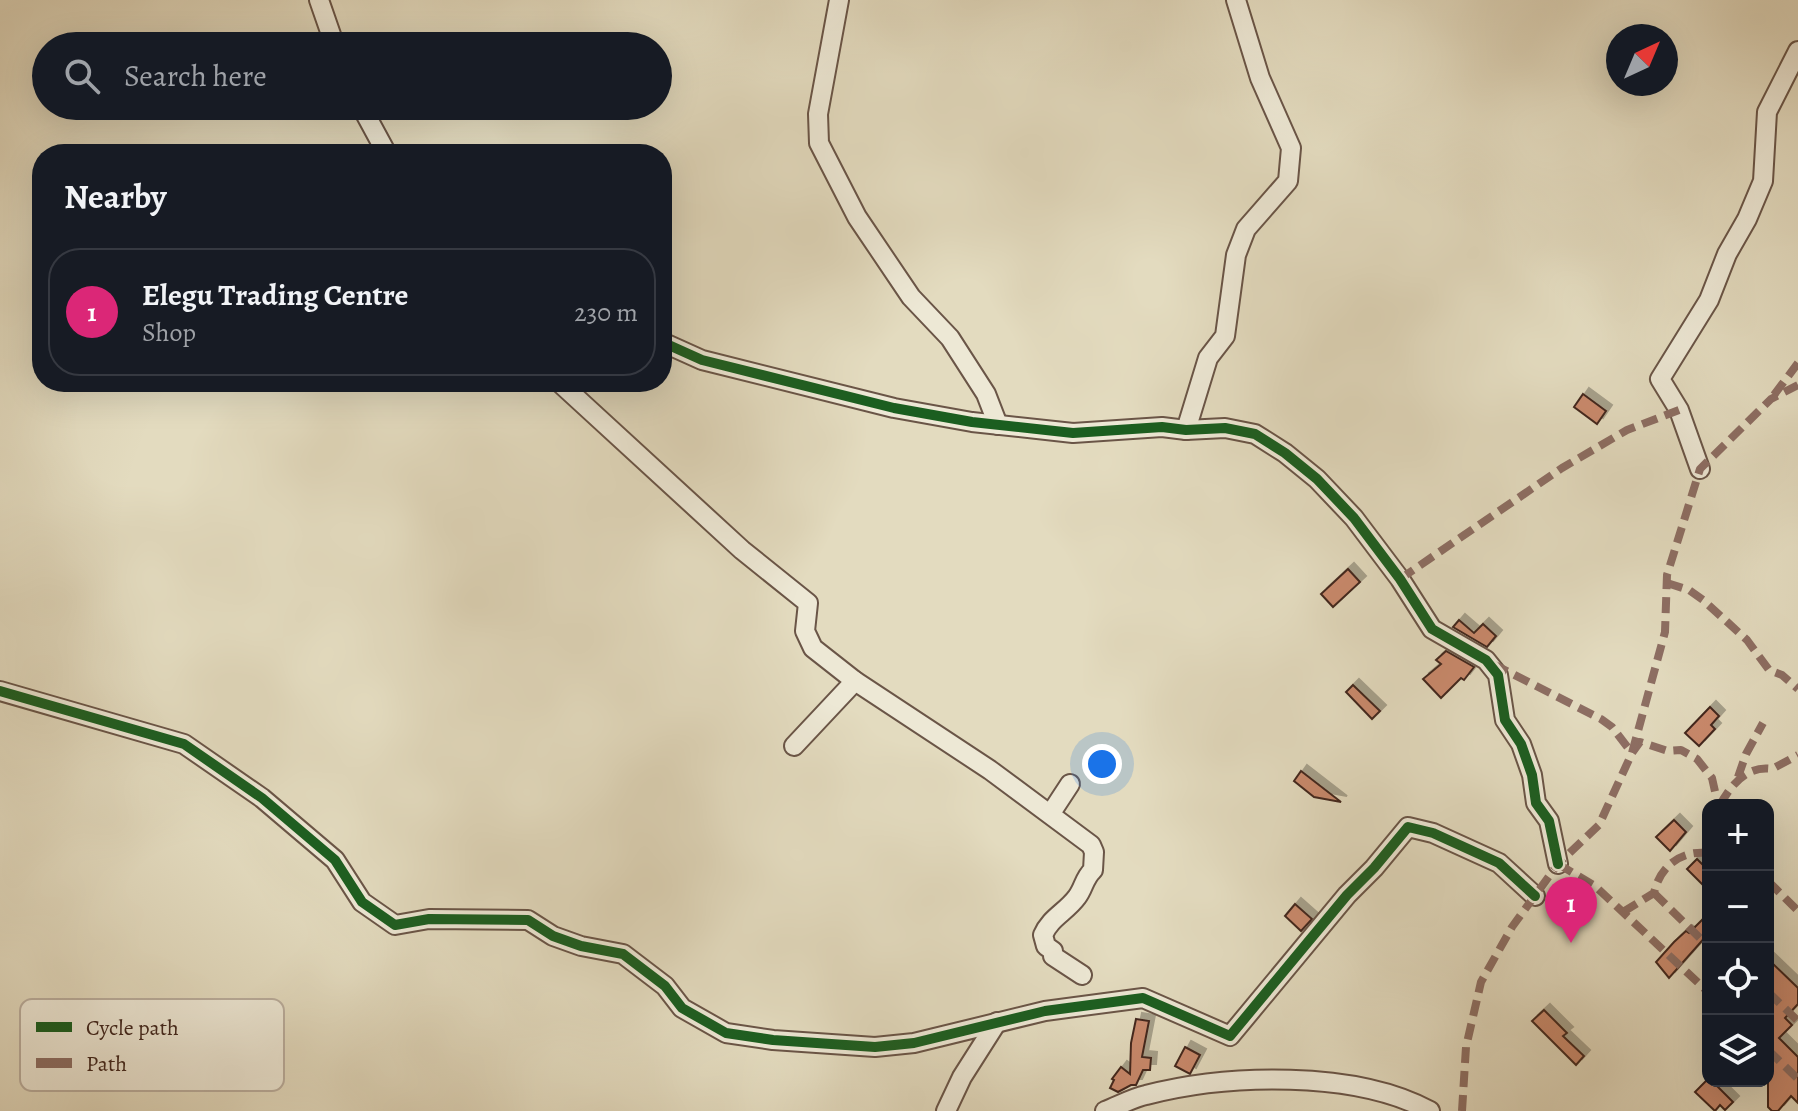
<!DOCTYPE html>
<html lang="en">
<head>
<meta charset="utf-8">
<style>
  body { margin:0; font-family:Alegreya,serif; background:#20242c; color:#f1f3f6 }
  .controls { position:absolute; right:24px; bottom:24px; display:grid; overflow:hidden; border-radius:16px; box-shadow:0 8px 32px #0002 }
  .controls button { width:72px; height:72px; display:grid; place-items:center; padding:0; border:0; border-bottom:2px solid #363941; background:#171b24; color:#f1f3f6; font:40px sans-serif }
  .compass { position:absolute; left:1606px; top:24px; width:72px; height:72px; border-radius:50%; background:#171b24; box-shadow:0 8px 32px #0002; rotate:44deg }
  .you { position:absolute; left:1102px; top:764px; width:28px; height:28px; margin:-20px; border:6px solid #fff; border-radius:50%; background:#1a73e8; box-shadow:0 0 0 12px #1a73e833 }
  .badge { display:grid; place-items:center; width:52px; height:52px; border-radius:50%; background:#db2777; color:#fff; font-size:26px; font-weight:700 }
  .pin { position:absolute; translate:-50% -66px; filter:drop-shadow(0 2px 4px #0008) }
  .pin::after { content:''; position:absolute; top:42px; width:28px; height:24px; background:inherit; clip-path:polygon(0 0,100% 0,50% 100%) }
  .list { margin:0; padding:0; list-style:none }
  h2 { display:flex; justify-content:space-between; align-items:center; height:104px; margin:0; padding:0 32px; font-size:34px }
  h2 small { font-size:26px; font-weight:400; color:#9ea1a6 }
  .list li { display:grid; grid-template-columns:52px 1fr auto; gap:24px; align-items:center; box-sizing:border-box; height:128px; margin:0 16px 16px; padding:0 16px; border:2px solid #363941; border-radius:32px }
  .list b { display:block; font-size:30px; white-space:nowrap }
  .list p { margin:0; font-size:26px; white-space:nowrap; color:#9ea1a6 }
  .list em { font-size:26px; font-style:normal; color:#9ea1a6 }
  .icon { flex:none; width:44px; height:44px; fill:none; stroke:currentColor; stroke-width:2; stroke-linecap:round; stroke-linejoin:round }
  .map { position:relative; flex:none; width:1798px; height:1111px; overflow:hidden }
  .search { position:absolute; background:#171b24; box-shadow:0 8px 32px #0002; left:32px; top:32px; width:640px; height:88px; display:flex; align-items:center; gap:20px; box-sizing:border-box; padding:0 28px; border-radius:44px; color:#9ea1a6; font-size:30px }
  .panel { position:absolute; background:#171b24; box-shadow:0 8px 32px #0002; left:32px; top:144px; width:640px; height:248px; border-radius:32px }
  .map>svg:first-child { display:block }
</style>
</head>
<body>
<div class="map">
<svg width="1798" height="1111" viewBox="0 0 1798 1111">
  <defs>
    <filter id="shadow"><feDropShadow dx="6" dy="-6" stdDeviation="0" flood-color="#0004"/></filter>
  </defs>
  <rect width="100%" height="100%" fill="#e3dbbf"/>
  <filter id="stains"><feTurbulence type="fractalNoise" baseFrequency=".0025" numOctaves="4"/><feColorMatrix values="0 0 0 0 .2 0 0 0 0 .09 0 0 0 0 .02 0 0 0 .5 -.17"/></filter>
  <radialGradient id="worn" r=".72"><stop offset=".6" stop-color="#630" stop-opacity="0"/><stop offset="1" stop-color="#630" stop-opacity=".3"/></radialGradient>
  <g fill="#ca8a6d" stroke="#42281f" stroke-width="2" filter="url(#shadow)">
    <polygon points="1583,394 1606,411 1597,424 1574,407"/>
    <polygon points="1348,569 1360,582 1333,607 1321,594"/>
    <polygon points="1459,620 1474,633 1483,624 1496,636 1487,647 1453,627"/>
    <polygon points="1446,651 1474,667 1464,680 1461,678 1441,698 1423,679 1441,664 1436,660"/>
    <polygon points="1353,685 1380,711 1372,719 1346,692"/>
    <polygon points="1710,707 1719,716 1711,725 1715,729 1699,746 1685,733"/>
    <polygon points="1301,771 1341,802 1314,797 1294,781"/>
    <polygon points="1674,820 1686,832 1670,851 1656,837"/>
    <polygon points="1697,859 1708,870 1708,890 1687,869"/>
    <polygon points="1295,904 1312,919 1301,931 1285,916"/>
    <polygon points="1702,920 1708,926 1708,934 1669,978 1656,962 1674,942 1686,931 1689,933"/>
    <polygon points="1768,959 1798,988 1798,1004 1785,1018 1792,1025 1779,1038 1798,1057 1798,1103 1791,1096 1778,1111 1772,1111 1768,1107"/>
    <polygon points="1544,1010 1567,1033 1563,1036 1584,1056 1576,1065 1532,1021"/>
    <polygon points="1136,1019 1149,1021 1142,1057 1151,1058 1150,1070 1143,1070 1136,1085 1131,1085 1118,1092 1110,1088 1114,1080 1112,1079 1121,1067 1130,1074 1131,1043"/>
    <polygon points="1185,1047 1200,1055 1190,1074 1175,1066"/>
    <polygon points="1706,1081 1712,1081 1733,1102 1725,1110 1720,1105 1715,1111 1695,1092"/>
  </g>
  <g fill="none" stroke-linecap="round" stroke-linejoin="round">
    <g stroke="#6a5547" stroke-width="22">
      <g id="minor">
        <polyline points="319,0 335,46"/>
        <polyline points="839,0 818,114 819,143 857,217 911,297 950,338 986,394 998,425"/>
        <polyline points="361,106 387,154"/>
        <polyline points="662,342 702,360 894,408 972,422 1073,433 1162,427 1186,430 1225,428 1255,434 1285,453 1317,479 1354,518 1400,579 1432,629 1486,660 1498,675 1505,720 1521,744 1532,775 1536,803 1549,821 1558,864"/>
        <path d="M559,382L742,550L808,603L805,631L813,648L855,681L990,770L1091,845L1094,852L1093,870C1084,878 1084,888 1077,897C1066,912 1050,918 1043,935L1046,946L1053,951V956L1082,975"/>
        <polyline points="1186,430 1208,358 1225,336 1236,255 1246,229 1288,181 1291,148 1260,78 1236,0"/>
        <polyline points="1700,469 1679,410 1660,379 1709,300 1727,254 1747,219 1763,181 1767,112 1798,51"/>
        <polyline points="0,691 184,744 262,798 335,860 362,902 395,925 429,919 528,920 553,936 581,946 623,954 665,986 682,1008 726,1033 773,1040 875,1047 914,1043 1045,1011 1143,998 1230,1036 1347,895 1374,868 1408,827 1433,833 1499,863 1535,896"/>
        <polyline points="794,746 855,681"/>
        <polyline points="1051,813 1070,784"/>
        <polyline points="946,1111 962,1077 997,1022"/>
        <path d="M1105,1111C1118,1106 1132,1098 1146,1095C1227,1074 1355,1070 1430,1111"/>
      </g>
    </g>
    <use href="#minor" stroke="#ede8d5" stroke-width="18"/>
    <g stroke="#8d6e63" stroke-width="8" stroke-dasharray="16 8" stroke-linecap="butt">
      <polyline points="1774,395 1798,363"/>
      <polyline points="1400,579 1562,468 1627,430 1679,410"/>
      <polyline points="1667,583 1689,590 1703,600 1747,640 1769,670 1782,675 1798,689"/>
      <polyline points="1493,664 1601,719 1612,727 1632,753 1640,742 1668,751 1681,750 1697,759 1712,778 1718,805"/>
      <polyline points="1738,777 1746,754 1763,723"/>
      <path d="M1720,805C1731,785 1747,765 1772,769L1798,755"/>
      <polyline points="1558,864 1595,886 1708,992"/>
      <polyline points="1768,881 1798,911"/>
      <polyline points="1654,893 1708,946"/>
      <path d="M1623,912L1654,893C1660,866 1681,850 1708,853"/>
      <polyline points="1768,992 1798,1021"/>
      <polyline points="1768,1050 1798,1079"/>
      <polyline points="1462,1111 1466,1047 1481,982 1512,927 1558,864 1599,825 1632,753 1665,632 1667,575 1700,469 1771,399 1798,385"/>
    </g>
    <g stroke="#ede8d5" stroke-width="15">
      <g id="cycleway">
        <polyline points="662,342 702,360 894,408 972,422 1073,433 1162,427 1186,430 1225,428 1255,434 1285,453 1317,479 1354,518 1400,579 1432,629 1486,660 1498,675 1505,720 1521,744 1532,775 1536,803 1549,821 1558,864"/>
        <polyline points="0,691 184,744 262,798 335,860 362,902 395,925 429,919 528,920 553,936 581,946 623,954 665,986 682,1008 726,1033 773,1040 875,1047 914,1043 1045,1011 1143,998 1230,1036 1347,895 1374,868 1408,827 1433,833 1499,863 1535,896"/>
      </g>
    </g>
    <use href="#cycleway" stroke="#1b5e20" stroke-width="10"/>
  </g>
  <rect x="20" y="999" width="264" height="92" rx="12" fill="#ede8d5" stroke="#baae9e" stroke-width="2"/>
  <rect x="36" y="1022" width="36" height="10" fill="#1b5e20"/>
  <rect x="36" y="1058" width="36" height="10" fill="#8d6e63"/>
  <g font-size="22" fill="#42281f">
    <text x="86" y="1035">Cycle path</text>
    <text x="86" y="1071">Path</text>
  </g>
  <rect width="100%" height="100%" filter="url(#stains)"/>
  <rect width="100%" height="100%" fill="url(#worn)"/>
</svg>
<div class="controls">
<button>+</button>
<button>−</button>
<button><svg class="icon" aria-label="locate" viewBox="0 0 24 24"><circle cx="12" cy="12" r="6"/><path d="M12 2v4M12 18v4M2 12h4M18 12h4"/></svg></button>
<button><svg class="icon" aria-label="layers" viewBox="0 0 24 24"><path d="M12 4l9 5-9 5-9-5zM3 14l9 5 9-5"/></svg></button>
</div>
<svg class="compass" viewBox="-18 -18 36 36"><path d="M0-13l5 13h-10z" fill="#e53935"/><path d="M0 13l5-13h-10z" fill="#9ea1a6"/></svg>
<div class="you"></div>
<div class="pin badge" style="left:1571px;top:943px">1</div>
<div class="search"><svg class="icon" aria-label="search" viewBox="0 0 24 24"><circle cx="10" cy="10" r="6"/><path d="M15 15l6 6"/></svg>Search here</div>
<section class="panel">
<h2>Nearby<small></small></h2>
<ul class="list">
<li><span class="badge">1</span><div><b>Elegu Trading Centre</b><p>Shop</p></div><em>230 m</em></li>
</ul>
</section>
</div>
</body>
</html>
